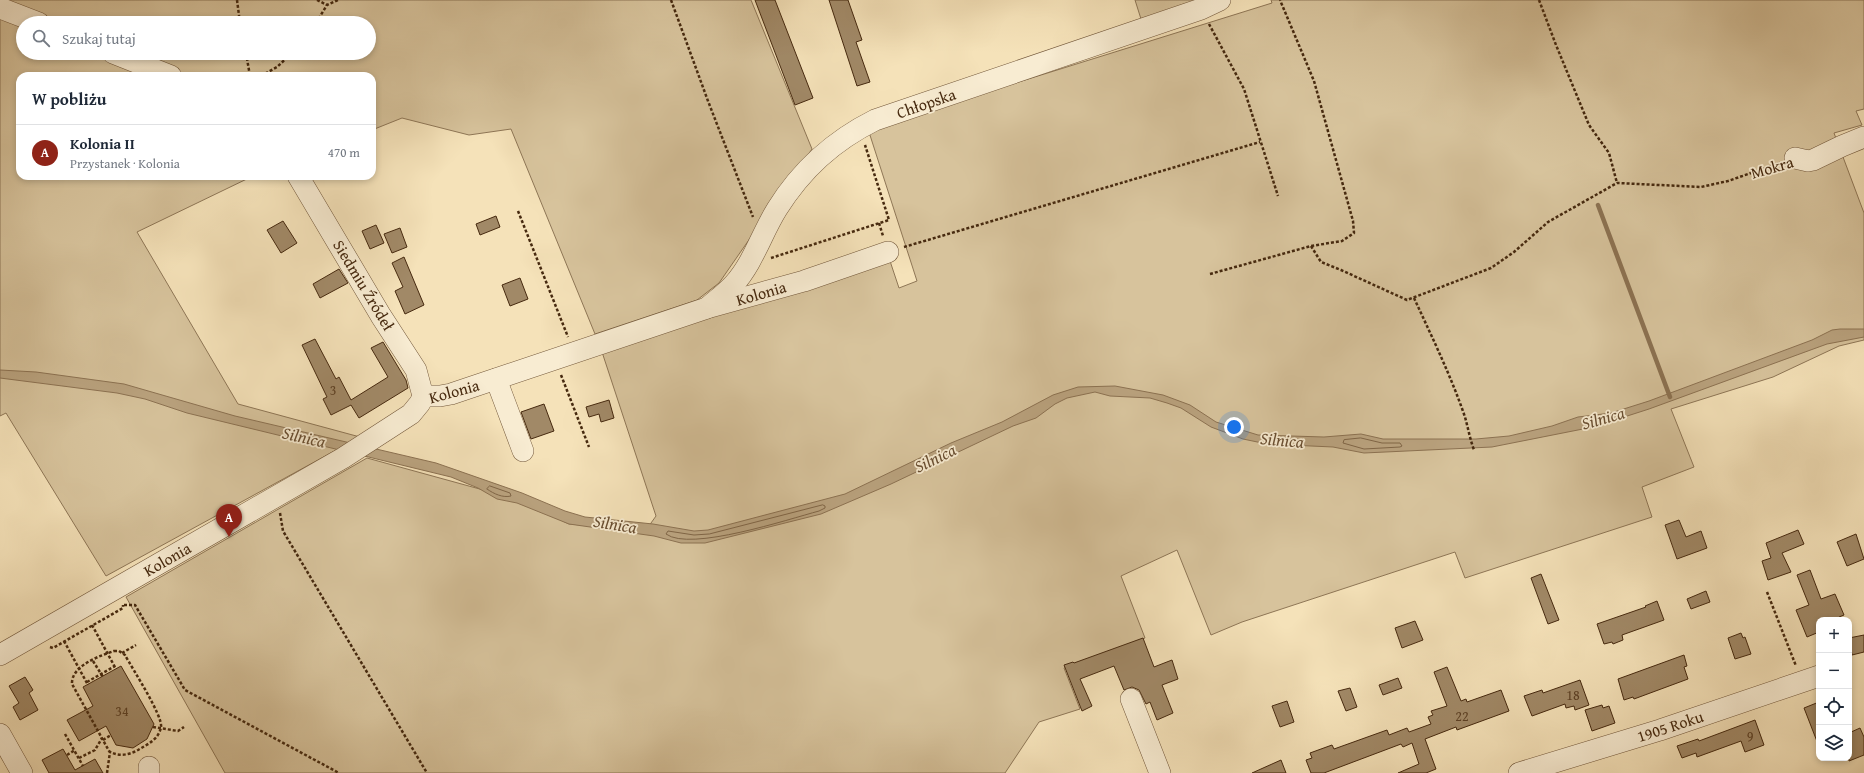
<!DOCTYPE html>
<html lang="pl">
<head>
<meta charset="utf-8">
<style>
  body { margin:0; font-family:"Gentium Book Plus",serif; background:#f6f6f7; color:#1f2937 }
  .controls { position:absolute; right:12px; bottom:12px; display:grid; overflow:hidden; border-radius:8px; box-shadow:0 2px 6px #0003 }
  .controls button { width:36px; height:36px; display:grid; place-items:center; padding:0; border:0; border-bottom:1px solid #e0e1e3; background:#fff; color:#1f2937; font:20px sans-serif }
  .you { position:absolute; left:1234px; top:427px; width:14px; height:14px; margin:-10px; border:3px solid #fff; border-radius:50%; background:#1a73e8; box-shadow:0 0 0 6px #1a73e833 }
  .badge { display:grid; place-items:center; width:26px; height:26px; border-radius:50%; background:#8f2418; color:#fff; font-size:13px; font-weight:700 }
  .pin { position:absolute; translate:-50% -33px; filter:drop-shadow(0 1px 2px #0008) }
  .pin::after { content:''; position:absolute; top:21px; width:14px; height:12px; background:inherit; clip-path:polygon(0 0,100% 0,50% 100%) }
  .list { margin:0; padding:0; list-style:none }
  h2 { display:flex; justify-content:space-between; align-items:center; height:52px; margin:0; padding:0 16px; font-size:17px }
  h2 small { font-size:13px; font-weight:400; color:#747a83 }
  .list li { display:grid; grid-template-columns:26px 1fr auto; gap:12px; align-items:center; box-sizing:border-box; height:56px; padding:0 16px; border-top:1px solid #e0e1e3 }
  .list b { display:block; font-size:15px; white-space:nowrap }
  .list p { margin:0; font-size:13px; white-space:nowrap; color:#747a83 }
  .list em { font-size:13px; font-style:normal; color:#747a83 }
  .icon { flex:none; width:22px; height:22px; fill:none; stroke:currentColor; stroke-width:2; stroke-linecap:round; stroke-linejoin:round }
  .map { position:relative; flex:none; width:1864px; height:773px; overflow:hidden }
  .search { position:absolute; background:#fff; box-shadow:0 2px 6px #0003; left:16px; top:16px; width:360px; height:44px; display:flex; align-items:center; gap:10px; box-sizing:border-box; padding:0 14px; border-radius:22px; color:#747a83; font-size:15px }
  .panel { position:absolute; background:#fff; box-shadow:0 2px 6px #0003; left:16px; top:72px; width:360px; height:108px; border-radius:12px }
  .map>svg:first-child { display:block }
</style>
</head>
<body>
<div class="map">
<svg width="1864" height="773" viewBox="0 0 1864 773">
  <rect width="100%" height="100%" fill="#f5e2b9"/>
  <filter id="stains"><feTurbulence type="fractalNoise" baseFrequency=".005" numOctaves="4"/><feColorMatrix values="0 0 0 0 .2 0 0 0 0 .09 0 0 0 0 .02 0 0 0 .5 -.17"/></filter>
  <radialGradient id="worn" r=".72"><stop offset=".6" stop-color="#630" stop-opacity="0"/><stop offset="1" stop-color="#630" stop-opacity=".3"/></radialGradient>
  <g fill="#d7c39c" stroke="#8e7656" fill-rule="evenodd">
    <path d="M0,0H751L812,149L719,283L697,300L595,334L511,129L469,135L402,118L372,130V76H20V176H253L137,232L238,404L360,437L106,576L6,413L0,416ZM23,23H369V53H23Z"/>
    <polygon points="1135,0 1203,0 1141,19"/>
    <polygon points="1271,0 1864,0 1864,109 1856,111 1862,125 1834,133 1864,213 1864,340 1839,346 1773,377 1671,409 1694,467 1642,487 1652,517 1465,578 1455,552 1242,622 1211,635 1177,550 1121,576 1145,638 1064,668 1080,709 1039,722 1005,773 225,773 126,597 367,458 516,499 569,524 646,530 656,516 602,352 889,258 899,288 917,281 868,129 1272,3"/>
  </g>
  <polygon fill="#baa37f" stroke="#8c7252" points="1840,329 1864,329 1864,337 1827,344 1649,409 1593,427 1492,447 1364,453 1333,447 1267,444 1243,439 1211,427 1181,408 1167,403 1150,398 1110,396 1095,392 1067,398 1055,404 1036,418 1013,426 891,484 821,514 705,543 681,543 654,536 569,524 517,503 497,499 478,488 451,477 187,413 145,399 117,393 0,378 0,370 36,372 124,384 235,416 436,463 522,493 565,511 585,517 653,524 694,531 708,530 845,494 951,443 1002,422 1053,395 1078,387 1115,386 1163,395 1190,405 1216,422 1258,435 1324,437 1361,434 1383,439 1476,439 1509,436 1552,426 1578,417 1611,413 1649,401 1812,340 1832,330"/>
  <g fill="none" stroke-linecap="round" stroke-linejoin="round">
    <g stroke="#806647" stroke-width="1">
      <polygon points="1361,438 1382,443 1400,443 1402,446 1400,447 1364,449 1343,443 1344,440"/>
      <path d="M490,486L510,493L511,496C503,498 494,494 487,489Z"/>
      <path d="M823,505L825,506V508L819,511C789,519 690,552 666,534L668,531L694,535L709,534Z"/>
    </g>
    <polyline stroke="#8c7252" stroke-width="4.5" points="1598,205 1670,397"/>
  </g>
  <g fill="#a18967" stroke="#46290f">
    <polygon points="755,0 775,0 813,98 795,105"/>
    <polygon points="829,0 848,0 862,40 856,42 870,82 857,86"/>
    <polygon points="496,216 500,227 480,235 476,224"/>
    <polygon points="283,221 297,243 281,253 267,230"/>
    <polygon points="376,225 384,243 370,249 362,231"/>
    <polygon points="400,228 407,247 392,253 384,234"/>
    <polygon points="404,257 424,305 405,314 395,291 403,287 392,263"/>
    <polygon points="339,269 348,283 320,298 313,284"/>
    <polygon points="520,278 528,299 510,306 502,285"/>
    <polygon points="315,339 336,379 339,377 351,400 388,377 371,348 383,342 406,380 408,388 359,418 351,405 331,415 323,399 327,397 302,345"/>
    <polygon points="609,400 614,418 601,422 599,414 589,417 586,407"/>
    <polygon points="544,404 554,431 531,439 521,412"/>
    <polygon points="1679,520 1686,537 1701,531 1707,548 1677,559 1665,525"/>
    <polygon points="1798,530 1804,544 1782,553 1791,572 1768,580 1762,561 1771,558 1766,543"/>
    <polygon points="1856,534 1864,559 1847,566 1837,542"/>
    <polygon points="1810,570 1821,599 1835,594 1844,615 1839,617 1840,620 1819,620 1819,632 1807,637 1796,610 1809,605 1797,575"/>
    <polygon points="1541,574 1559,620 1548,624 1531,578"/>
    <polygon points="1706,591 1710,602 1691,609 1687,599"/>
    <polygon points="1657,601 1664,620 1622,635 1623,640 1613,644 1612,642 1604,644 1597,624 1646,607 1645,606"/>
    <polygon points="1415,621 1423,640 1402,648 1395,628"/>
    <polygon points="1741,633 1743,638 1745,637 1751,654 1735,659 1728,638"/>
    <polygon points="1864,635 1864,652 1852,655 1849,638"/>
    <polygon points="1143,638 1154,667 1172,660 1178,679 1162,685 1173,713 1157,720 1150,702 1146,704 1139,690 1132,687 1124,690 1114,666 1080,679 1092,706 1082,711 1064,665 1073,662 1074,663"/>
    <polygon points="1684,655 1687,666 1684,667 1688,679 1634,699 1633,697 1624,700 1618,679"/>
    <polygon points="121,666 154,724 147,739 133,748 116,745 106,726 79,741 67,720 93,706 83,687"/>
    <polygon points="1447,667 1461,701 1466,699 1467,702 1501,690 1509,711 1457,730 1456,727 1425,739 1436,769 1426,773 1398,773 1419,764 1412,743 1403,747 1401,744 1324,773 1311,773 1306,760 1312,758 1310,753 1332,745 1334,749 1387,730 1389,735 1407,728 1409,732 1431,724 1428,717 1433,715 1431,711 1447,706 1434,672"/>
    <polygon points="25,677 33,690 29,693 38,710 20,720 13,707 19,703 9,686"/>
    <polygon points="1398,678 1402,688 1383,695 1379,685"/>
    <polygon points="1580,680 1589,705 1575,710 1574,706 1566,708 1565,704 1532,716 1524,696 1542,690 1543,693"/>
    <polygon points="1350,688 1357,707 1346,711 1338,691"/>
    <polygon points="1287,701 1294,722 1280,727 1272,706"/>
    <polygon points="1819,702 1819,744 1818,744 1804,708"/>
    <polygon points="1602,705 1603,708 1609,706 1615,723 1592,731 1585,710"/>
    <polygon points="1755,720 1764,745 1745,752 1741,741 1697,757 1696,753 1682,758 1677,746 1698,739 1699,741"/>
    <polygon points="1860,728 1864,737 1864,755 1849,761 1849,733"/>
    <polygon points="63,749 75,770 95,759 103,773 49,773 42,760"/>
    <polygon points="1281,760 1286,773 1252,773"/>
  </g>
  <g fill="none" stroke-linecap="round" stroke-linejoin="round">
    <g stroke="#72573a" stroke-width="22">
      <g id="minor">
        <polyline points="0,8 39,23"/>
        <polyline points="113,53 171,76"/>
        <polyline points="1795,158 1808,161 1813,160 1842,146 1864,137"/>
        <polyline points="298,176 381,316 416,370 423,396"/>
        <path d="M707,308C716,300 726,293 734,284C753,263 762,233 777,209C802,169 833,141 875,120L1201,9L1220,0"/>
        <polyline points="496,379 523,451"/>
        <polyline points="423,396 440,396 451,394 707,308 804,281 888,252"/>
        <polyline points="0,655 343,458 411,414 420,403 423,396"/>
        <polyline points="1131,699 1160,773"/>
        <polyline points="0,734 22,773"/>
        <polyline points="149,773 149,767"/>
        <polyline points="1519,773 1660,730 1819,676"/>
      </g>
    </g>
    <g stroke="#46290f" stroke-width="2.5" stroke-dasharray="3 2" stroke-linecap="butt">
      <polyline points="237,0 240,23"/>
      <polyline points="317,0 327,5"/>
      <polyline points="671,0 708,101 753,217"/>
      <polyline points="1539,0 1556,45 1589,125 1609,153 1617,183"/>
      <polyline points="316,23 327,5 338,0"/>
      <polyline points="1209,24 1244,89 1278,196"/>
      <polyline points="246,53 250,76"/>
      <polyline points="261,76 277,67 292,53"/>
      <polyline points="518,211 568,337"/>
      <polyline points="879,223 883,236"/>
      <polyline points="1311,246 1321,262 1341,270 1407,300 1491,268 1514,252 1548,222 1617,183 1701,187 1728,181 1780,163"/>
      <polyline points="904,247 1260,142"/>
      <polyline points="771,258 889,220 865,145"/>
      <polyline points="1210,274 1311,246 1342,241 1354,233 1353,221 1314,81 1280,0"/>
      <path d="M1414,298C1432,337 1451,376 1465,417C1468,428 1470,439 1474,450"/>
      <polyline points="561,375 589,447"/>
      <polyline points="280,513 283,531 427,773"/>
      <polyline points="1767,592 1796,666"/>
      <polyline points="124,605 135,605 185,690 339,773"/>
      <polyline points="92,625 116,669"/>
      <polyline points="64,641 88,685"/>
      <polyline points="50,647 53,648 123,608 123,605"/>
      <path d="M114,651H119L125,655C132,668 163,716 161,727C159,739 148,744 138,750C129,755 118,757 109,751L72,684C71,666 99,656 114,651Z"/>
      <polyline points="122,653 136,645"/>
      <polyline points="93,661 103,677"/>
      <polyline points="87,682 115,666"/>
      <polyline points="153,727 178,731 184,727"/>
      <polyline points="65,734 83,766"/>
      <polyline points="103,740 111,735"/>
      <polyline points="67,755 75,750"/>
      <polyline points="79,758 95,750 102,738"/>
      <polyline points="107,773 110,752"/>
    </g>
    <use href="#minor" stroke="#f8ecd2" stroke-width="21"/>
  </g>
  <g text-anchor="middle" stroke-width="3.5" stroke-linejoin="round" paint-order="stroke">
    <g font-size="14" fill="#5d4125">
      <text x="333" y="395">3</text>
      <text x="1573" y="700">18</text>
      <text x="122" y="716">34</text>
      <text x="1462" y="721">22</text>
      <text x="1750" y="741">9</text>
    </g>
    <g font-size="16" fill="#46290f" stroke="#f8ecd2">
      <text transform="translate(926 103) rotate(-19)" y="6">Chłopska</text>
      <text transform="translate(1772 167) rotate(-16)" y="6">Mokra</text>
      <text transform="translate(364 285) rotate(59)" y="6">Siedmiu Źródeł</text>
      <text transform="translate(761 293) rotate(-16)" y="6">Kolonia</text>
      <text transform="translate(454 391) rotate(-15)" y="6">Kolonia</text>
      <text transform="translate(167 559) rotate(-30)" y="6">Kolonia</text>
      <text transform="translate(1670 726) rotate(-18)" y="6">1905 Roku</text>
    </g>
    <g font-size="17" font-style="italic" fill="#694e31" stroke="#f8ecd2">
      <text transform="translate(1603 418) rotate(-16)" y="6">Silnica</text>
      <text transform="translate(304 437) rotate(13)" y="6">Silnica</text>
      <text transform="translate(1282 440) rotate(5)" y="6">Silnica</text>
      <text transform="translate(935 458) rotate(-26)" y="6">Silnica</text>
      <text transform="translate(615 524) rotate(9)" y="6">Silnica</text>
    </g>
  </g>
  <rect width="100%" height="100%" filter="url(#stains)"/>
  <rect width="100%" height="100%" fill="url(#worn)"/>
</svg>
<div class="controls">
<button>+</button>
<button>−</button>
<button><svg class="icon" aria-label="locate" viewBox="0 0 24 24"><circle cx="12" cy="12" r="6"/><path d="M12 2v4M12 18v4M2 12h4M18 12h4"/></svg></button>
<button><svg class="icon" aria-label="layers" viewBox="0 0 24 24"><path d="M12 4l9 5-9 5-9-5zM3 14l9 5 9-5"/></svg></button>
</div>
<div class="you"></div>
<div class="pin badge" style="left:229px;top:537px">A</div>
<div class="search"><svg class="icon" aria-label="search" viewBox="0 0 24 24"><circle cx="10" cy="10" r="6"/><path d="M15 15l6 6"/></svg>Szukaj tutaj</div>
<section class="panel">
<h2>W pobliżu<small></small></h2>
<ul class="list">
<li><span class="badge">A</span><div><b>Kolonia II</b><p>Przystanek · Kolonia</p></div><em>470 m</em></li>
</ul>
</section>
</div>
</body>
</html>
